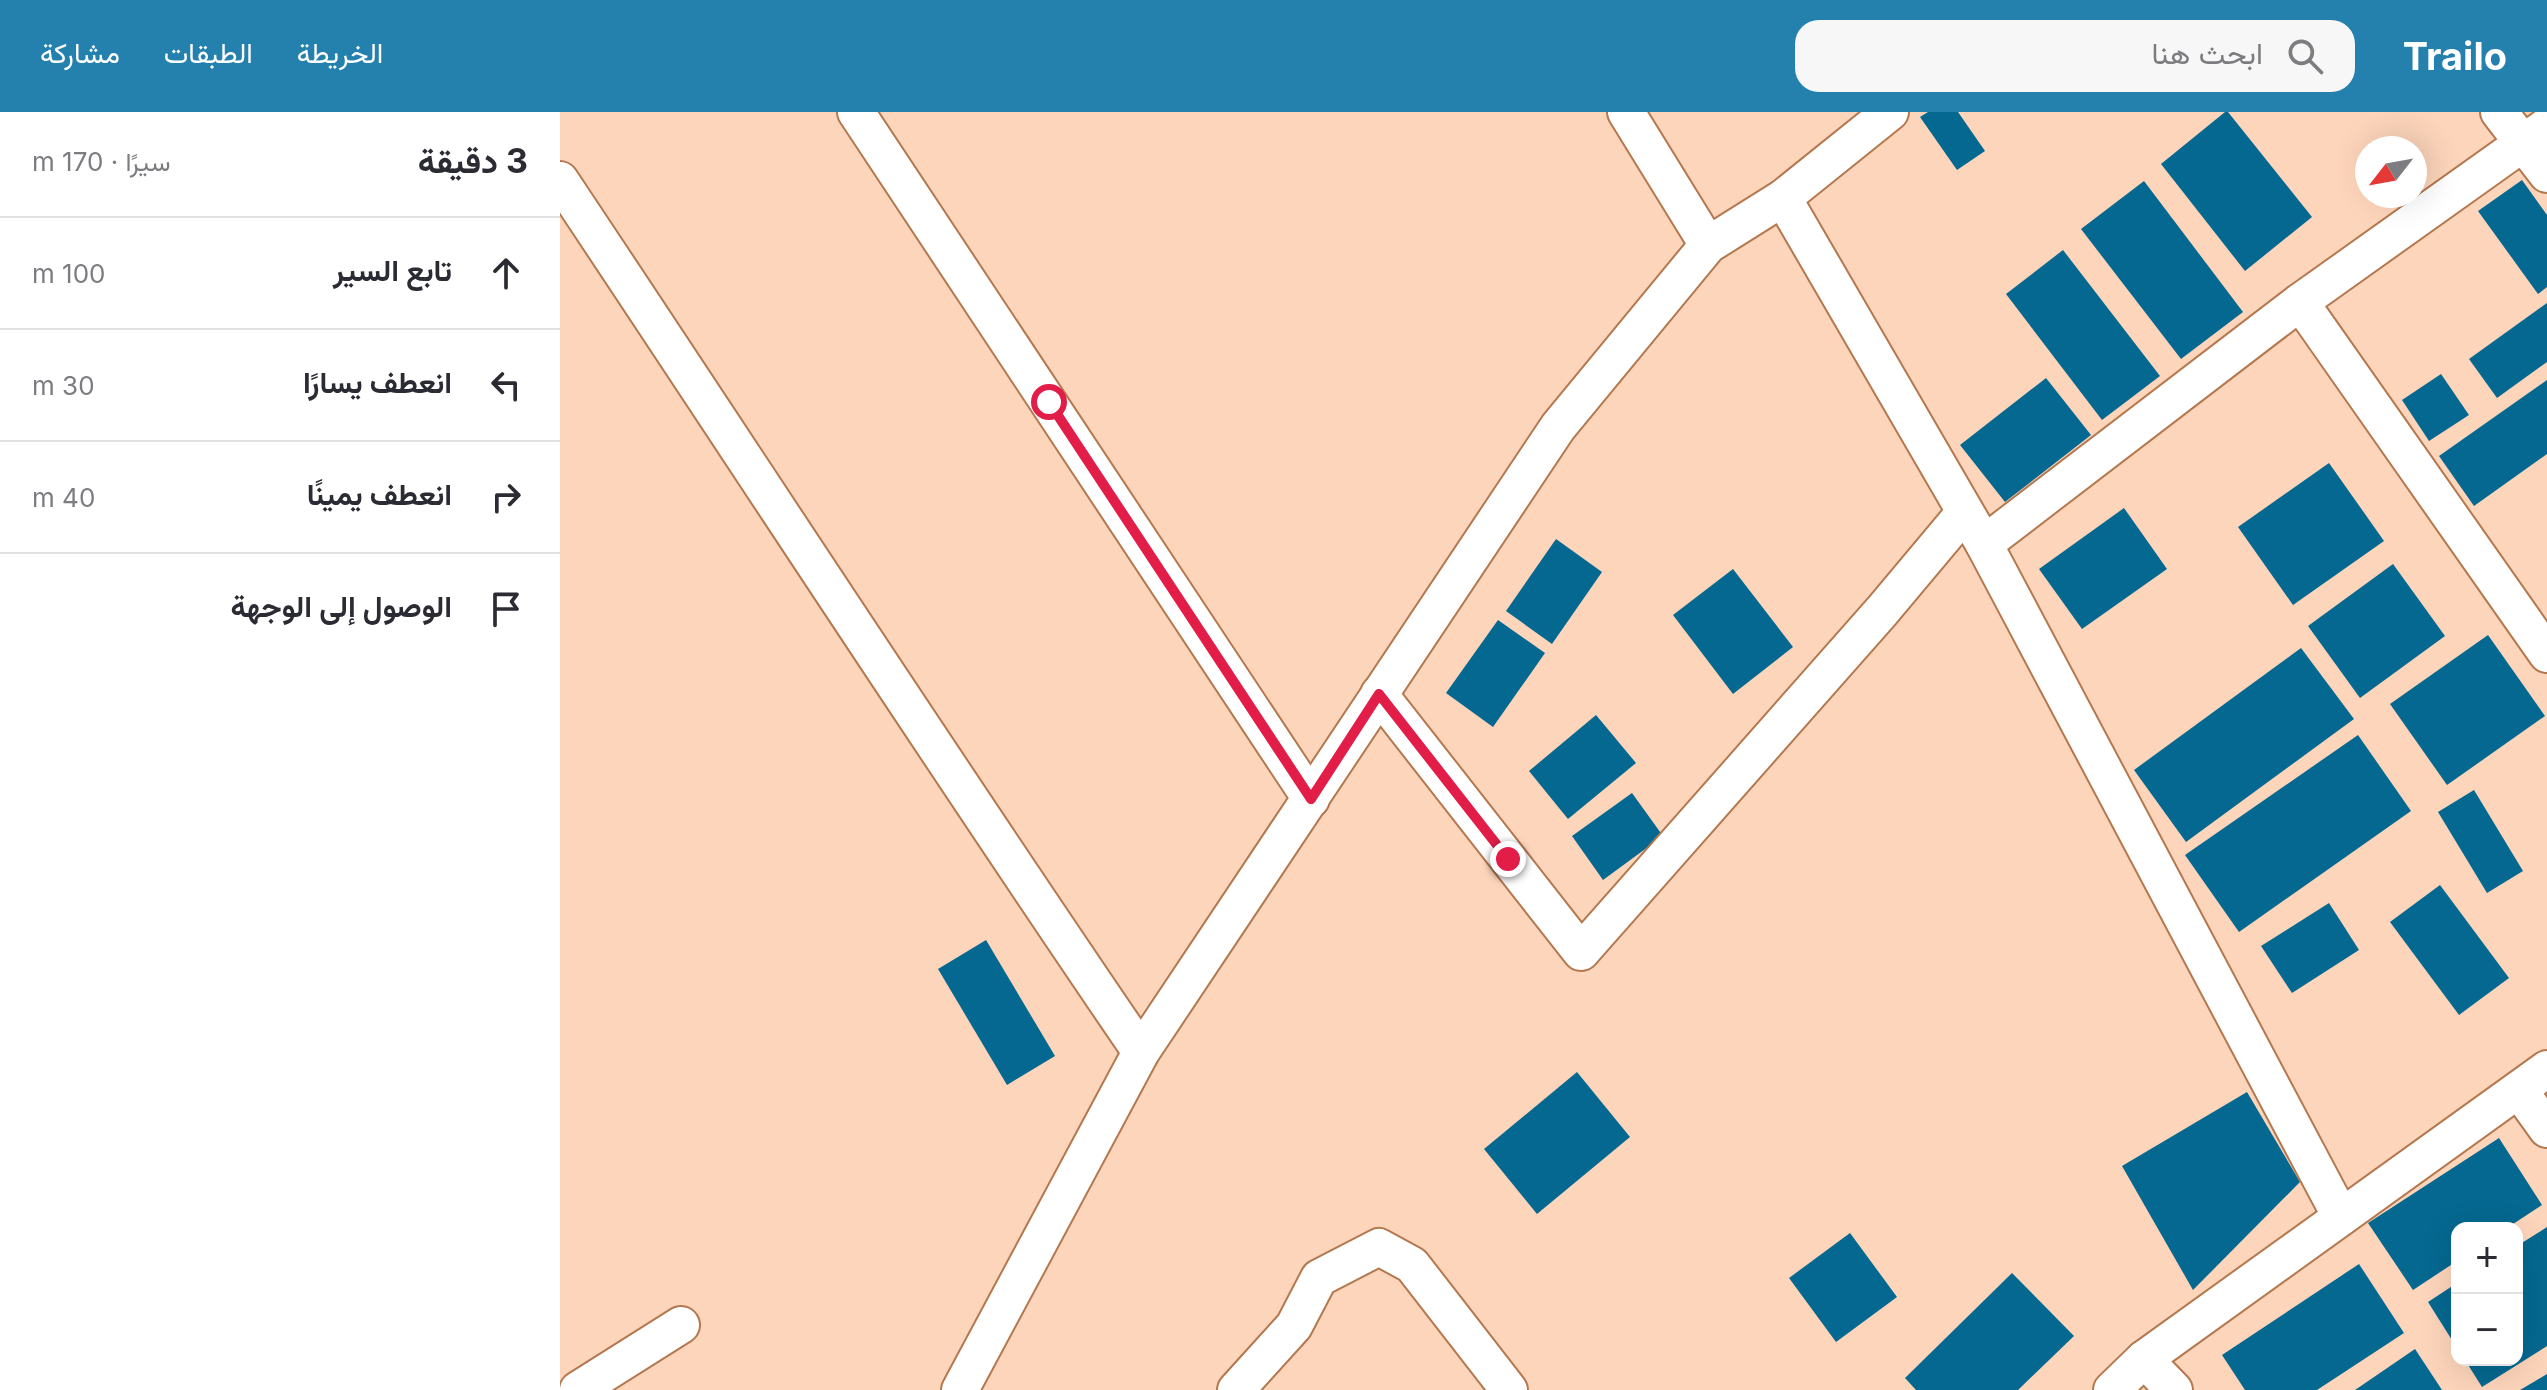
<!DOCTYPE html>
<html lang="ar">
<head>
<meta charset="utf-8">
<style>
  body { margin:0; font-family:Inter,Vazirmatn,sans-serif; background:#f7f7f7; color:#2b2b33; direction:rtl }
  .controls { position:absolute; right:24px; bottom:24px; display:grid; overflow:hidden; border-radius:16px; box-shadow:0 8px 32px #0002 }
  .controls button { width:72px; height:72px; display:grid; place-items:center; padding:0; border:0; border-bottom:2px solid #e1e1e2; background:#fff; color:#2b2b33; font:40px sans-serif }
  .compass { position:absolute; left:1795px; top:24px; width:72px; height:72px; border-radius:50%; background:#fff; box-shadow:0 8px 32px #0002; rotate:239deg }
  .stop { position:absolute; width:24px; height:24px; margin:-18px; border:6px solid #e11d48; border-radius:50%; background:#fff }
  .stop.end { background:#e11d48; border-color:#fff; box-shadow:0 2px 8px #0008 }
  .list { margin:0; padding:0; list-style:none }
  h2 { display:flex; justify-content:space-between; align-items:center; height:104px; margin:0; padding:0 32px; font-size:34px }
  h2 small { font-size:26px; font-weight:400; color:#7c7c81 }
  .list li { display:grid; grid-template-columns:52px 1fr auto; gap:24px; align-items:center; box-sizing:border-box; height:112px; padding:0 32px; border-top:2px solid #e1e1e2 }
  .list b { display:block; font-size:30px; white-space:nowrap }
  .list em { font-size:26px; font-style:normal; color:#7c7c81 }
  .icon { flex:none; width:44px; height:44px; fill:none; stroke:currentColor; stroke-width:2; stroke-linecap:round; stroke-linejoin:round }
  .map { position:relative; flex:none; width:1987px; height:1278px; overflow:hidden; direction:ltr }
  header { display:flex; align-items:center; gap:48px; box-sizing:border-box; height:112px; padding:0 40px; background:#2481ae; color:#fff }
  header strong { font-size:38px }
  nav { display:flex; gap:44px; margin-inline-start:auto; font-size:28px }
  .search { width:560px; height:72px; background:#f7f7f7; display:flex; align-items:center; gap:20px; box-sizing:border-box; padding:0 28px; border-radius:24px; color:#7c7c81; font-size:30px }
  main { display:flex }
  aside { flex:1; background:#fff }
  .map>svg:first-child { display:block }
</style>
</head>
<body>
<header>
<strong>Trailo</strong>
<div class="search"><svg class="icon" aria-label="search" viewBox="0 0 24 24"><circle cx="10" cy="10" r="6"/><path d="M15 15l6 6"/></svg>ابحث هنا</div>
<nav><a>الخريطة</a><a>الطبقات</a><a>مشاركة</a></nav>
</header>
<main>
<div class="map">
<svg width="1987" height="1278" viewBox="0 0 1987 1278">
  <rect width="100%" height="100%" fill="#fdd5bb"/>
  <g fill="#056890">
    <polygon points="1368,0 1398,0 1425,39 1397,58 1360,5"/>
    <polygon points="1665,0 1668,0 1752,105 1685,159 1601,52"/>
    <polygon points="1962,68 1987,103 1987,175 1978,182 1918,99"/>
    <polygon points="1584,69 1683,200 1621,247 1521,117"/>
    <polygon points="1503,138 1600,264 1542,308 1446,182"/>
    <polygon points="1987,191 1987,250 1937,286 1909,247"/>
    <polygon points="1881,262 1909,303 1869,329 1842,288"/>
    <polygon points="1486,266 1531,323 1445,390 1400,333"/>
    <polygon points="1987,268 1987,342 1914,394 1879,344"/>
    <polygon points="1769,351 1824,429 1733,493 1678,415"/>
    <polygon points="1564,396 1607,457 1522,517 1479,457"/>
    <polygon points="996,427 1042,460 992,532 946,499"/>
    <polygon points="1833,452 1885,524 1800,586 1748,514"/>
    <polygon points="1173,457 1233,535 1173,582 1113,503"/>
    <polygon points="938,508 985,541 933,615 886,581"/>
    <polygon points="1928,523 1985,604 1887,673 1830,592"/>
    <polygon points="1741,536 1794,607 1626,730 1574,658"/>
    <polygon points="1036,603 1076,651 1008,707 969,659"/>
    <polygon points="1798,623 1851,699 1679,820 1625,743"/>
    <polygon points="1914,678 1963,759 1927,781 1878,700"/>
    <polygon points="1072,681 1103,724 1043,768 1012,724"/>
    <polygon points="1880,773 1949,866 1899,903 1830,810"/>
    <polygon points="1769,791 1799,838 1732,881 1701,834"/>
    <polygon points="426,828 495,944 447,973 378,857"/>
    <polygon points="1017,960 1070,1025 977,1102 924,1037"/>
    <polygon points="1687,980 1740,1070 1633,1178 1562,1054"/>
    <polygon points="1939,1026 1982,1093 1947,1116 1897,1116 1897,1149 1853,1178 1808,1111"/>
    <polygon points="1987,1115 1987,1234 1922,1275 1905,1248 1957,1248 1957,1134"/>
    <polygon points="1290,1121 1337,1185 1276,1230 1229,1166"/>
    <polygon points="1799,1152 1844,1221 1757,1278 1685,1278 1662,1243"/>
    <polygon points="1452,1161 1514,1224 1458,1278 1356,1278 1345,1266"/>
    <polygon points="1897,1171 1897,1236 1868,1190"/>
    <polygon points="1855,1237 1882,1278 1795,1278"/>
    <polygon points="1987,1262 1987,1278 1960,1278"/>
  </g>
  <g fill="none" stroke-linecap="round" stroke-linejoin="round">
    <g stroke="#b4784f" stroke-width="40">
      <g id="minor">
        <polyline points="296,0 751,687"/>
        <polyline points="1066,0 1148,133"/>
        <polyline points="1939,0 1987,62"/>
        <path d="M0,68C194,359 384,652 581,940"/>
        <polyline points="1223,86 1424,432 1781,1105"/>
        <polyline points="1740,190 1987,542"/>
        <polyline points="1424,432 1740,190 1987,14"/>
        <polyline points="819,582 1021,840 1322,499 1405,400"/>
        <polyline points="1959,978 1987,1017"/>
        <polyline points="1584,1247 1614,1278"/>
        <polyline points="18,1278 121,1213"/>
        <polyline points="400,1278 581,940 998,315 1148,133 1223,86 1330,0"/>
        <polyline points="676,1278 734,1214 759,1166 819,1135 852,1153 949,1278"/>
        <polyline points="1552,1278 1584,1247 1987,957"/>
      </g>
    </g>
    <use href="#minor" stroke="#fff" stroke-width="36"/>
  </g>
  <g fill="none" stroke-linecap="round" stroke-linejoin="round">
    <polyline stroke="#e11d48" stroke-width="10" points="489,290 751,687 819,582 948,747"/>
  </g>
</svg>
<div class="controls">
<button>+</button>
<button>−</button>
</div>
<svg class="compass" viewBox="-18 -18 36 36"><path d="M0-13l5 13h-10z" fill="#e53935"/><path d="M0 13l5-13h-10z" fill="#7c7c81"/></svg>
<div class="stop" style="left:489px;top:290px"></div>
<div class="stop end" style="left:948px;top:747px"></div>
</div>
<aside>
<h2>3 دقيقة<small>سيرًا · 170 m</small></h2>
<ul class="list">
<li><svg class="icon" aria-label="ahead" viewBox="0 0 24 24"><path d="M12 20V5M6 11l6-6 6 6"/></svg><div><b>تابع السير</b></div><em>100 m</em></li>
<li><svg class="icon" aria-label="left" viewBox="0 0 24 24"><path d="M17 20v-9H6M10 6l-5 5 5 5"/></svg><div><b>انعطف يسارًا</b></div><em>30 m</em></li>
<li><svg class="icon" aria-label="right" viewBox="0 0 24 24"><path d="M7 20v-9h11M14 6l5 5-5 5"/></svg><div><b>انعطف يمينًا</b></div><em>40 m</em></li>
<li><svg class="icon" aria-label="arrive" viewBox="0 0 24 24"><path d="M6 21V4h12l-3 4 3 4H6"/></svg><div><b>الوصول إلى الوجهة</b></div></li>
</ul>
</aside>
</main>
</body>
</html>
